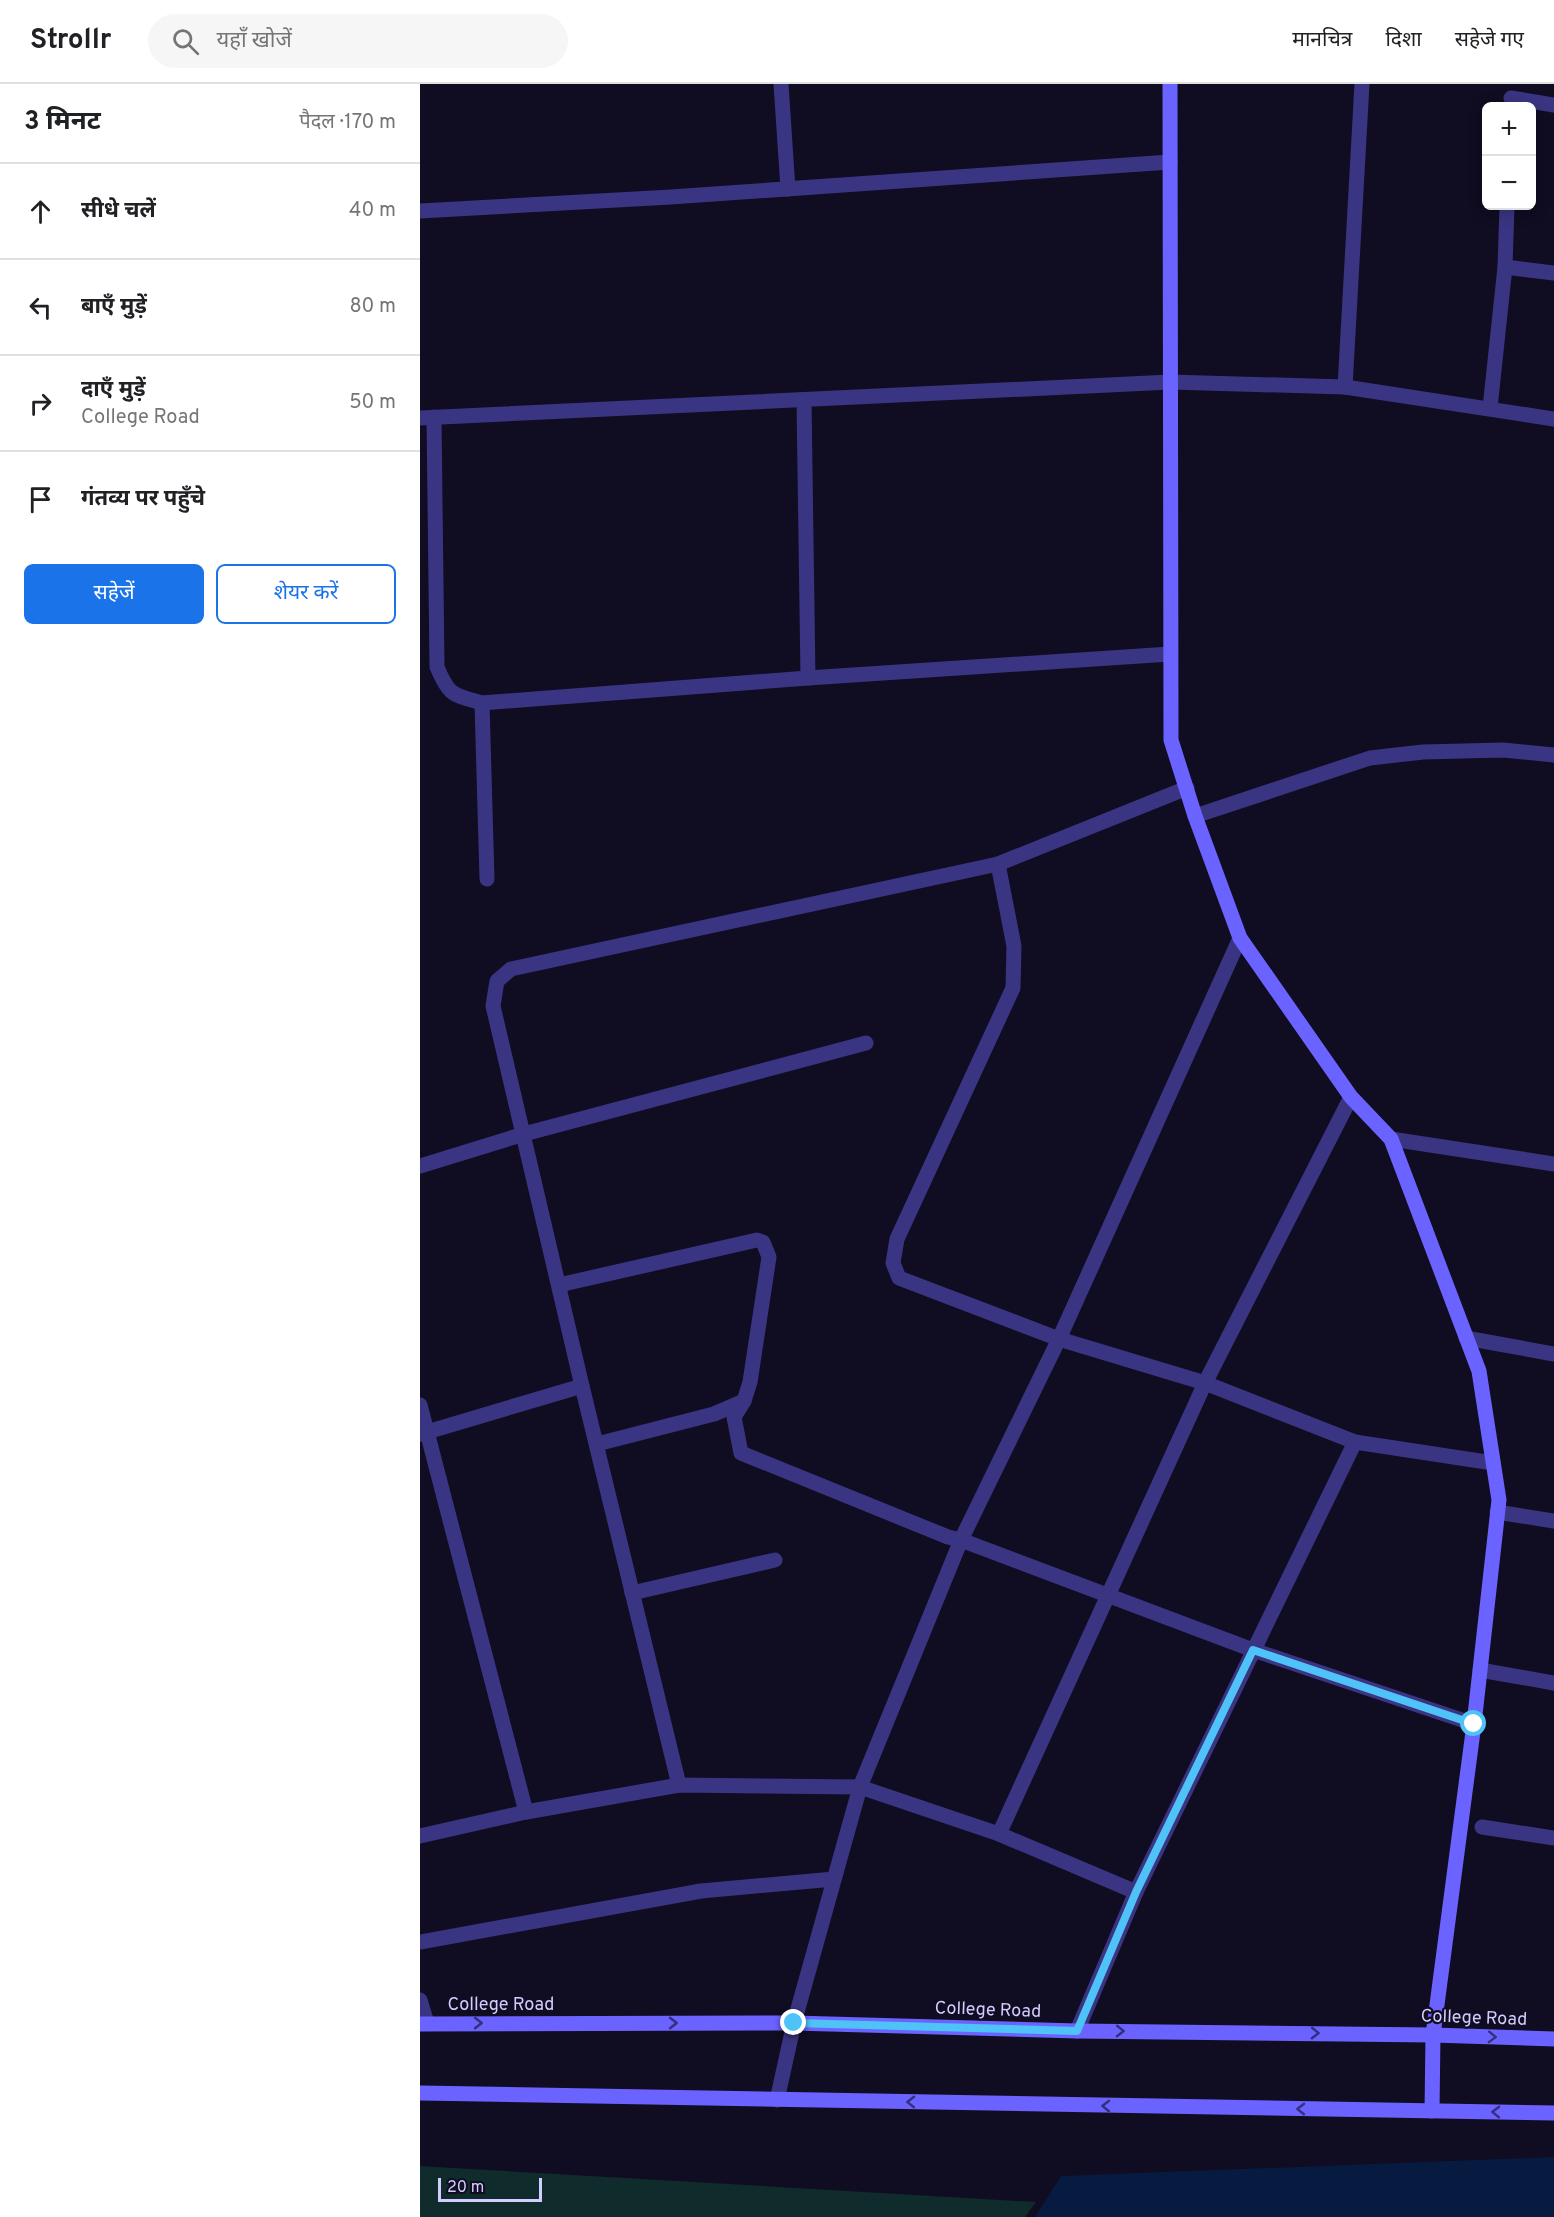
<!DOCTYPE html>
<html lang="hi">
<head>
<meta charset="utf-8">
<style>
  body { margin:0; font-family:Overpass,"Noto Sans Devanagari",sans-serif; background:#f6f6f6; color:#202124 }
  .controls { position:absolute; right:18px; top:18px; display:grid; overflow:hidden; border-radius:9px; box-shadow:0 3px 15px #0003 }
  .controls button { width:54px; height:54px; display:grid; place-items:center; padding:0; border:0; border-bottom:2px solid #e0e0e0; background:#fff; color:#202124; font:30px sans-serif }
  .scale { position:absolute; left:18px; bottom:15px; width:104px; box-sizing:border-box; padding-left:6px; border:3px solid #d3ccff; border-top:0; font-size:16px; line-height:21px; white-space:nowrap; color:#d3ccff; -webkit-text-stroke:4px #100c21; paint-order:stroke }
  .stop { position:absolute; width:18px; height:18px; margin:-14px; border:4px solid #4fc3f7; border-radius:50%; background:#fff }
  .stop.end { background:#4fc3f7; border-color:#fff; box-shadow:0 2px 6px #0008 }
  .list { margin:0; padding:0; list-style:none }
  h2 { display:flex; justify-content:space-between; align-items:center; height:78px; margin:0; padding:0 24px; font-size:26px }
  h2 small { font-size:20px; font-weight:400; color:#757577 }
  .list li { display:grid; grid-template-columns:39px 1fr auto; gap:18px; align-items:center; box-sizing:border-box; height:96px; padding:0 24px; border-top:2px solid #e0e0e0 }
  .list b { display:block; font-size:22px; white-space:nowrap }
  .list p { margin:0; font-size:20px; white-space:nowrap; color:#757577 }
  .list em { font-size:20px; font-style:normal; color:#757577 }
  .actions { display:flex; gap:12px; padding:18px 24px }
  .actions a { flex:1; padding:14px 0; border:2px solid #1a73e8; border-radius:9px; text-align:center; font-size:21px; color:#1a73e8 }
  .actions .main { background:#1a73e8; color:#fff }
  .icon { flex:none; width:33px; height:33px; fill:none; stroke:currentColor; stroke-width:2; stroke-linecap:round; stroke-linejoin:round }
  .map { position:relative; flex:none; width:1134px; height:2133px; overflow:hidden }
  header { display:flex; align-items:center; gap:36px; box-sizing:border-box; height:84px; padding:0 30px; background:#fff; border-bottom:2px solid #e0e0e0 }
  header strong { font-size:28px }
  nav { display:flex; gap:33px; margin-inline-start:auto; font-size:21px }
  .search { width:420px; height:54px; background:#f6f6f6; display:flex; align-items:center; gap:15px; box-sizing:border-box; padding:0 21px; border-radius:33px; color:#757577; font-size:22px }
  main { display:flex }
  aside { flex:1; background:#fff }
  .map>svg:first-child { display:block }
</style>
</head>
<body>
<header>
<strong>Strollr</strong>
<div class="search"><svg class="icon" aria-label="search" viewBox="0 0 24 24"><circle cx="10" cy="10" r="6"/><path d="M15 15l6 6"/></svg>यहाँ खोजें</div>
<nav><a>मानचित्र</a><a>दिशा</a><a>सहेजे गए</a></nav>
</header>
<main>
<aside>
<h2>3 मिनट<small>पैदल · 170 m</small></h2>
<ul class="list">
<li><svg class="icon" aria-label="ahead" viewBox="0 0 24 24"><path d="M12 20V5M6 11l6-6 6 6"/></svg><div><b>सीधे चलें</b></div><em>40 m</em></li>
<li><svg class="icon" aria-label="left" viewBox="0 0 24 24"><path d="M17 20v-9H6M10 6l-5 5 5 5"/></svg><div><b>बाएँ मुड़ें</b></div><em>80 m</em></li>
<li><svg class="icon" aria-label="right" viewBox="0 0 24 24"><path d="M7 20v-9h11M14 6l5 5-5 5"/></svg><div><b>दाएँ मुड़ें</b><p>College Road</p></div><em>50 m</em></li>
<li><svg class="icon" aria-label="arrive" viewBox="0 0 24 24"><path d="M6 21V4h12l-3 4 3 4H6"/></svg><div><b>गंतव्य पर पहुँचे</b></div></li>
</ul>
<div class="actions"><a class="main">सहेजें</a><a>शेयर करें</a></div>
</aside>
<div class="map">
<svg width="1134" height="2133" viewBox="0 0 1134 2133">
  <rect width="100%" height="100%" fill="#100c21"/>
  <polygon fill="#0f2b2b" points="0,2082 616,2118 605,2133 0,2133"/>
  <polygon fill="#071a3f" points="1134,2073 1134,2133 615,2133 641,2092"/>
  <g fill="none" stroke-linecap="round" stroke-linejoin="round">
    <g stroke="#3a3582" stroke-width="15">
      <polyline points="361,0 368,105"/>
      <polyline points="1091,14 1134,21"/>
      <polyline points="0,127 251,113 750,78"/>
      <polyline points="1085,183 1134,189"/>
      <polyline points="925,303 942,0"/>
      <polyline points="384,316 388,594"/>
      <polyline points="1070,324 1085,183 1087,122"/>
      <path d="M14,333L17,583C29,612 33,611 62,619L388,594L750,570"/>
      <polyline points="0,334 750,298 925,303 1134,335"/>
      <polyline points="62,619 67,795"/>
      <polyline points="775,732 950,674 1003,668 1083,666 1134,671"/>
      <polyline points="578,780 594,862 593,904 477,1155 473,1179 479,1194 639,1255 785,1299 935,1358 1073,1379"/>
      <polyline points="971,1055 1134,1080"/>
      <polyline points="0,1082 104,1050 446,959"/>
      <polyline points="139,1201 337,1156 343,1158 349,1173 330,1298 324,1317 294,1330 177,1360"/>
      <polyline points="1046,1254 1134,1270"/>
      <polyline points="324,1317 314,1333 321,1369 528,1453 541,1456 833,1566 1054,1640"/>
      <polyline points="0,1321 106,1728"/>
      <polyline points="0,1350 162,1302"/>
      <polyline points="1077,1428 1134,1437"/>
      <polyline points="212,1509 355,1476"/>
      <polyline points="1060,1586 1134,1599"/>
      <polyline points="259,1701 162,1302 73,922 77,897 91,885 578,780 767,704"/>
      <polyline points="1062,1743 1134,1754"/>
      <polyline points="579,1750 785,1299 931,1013"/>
      <polyline points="0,1752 106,1728 259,1701 440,1703 579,1750 716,1808"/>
      <polyline points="0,1858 281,1807 414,1795"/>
      <polyline points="0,1916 7,1939"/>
      <polyline points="657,1947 716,1808 935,1358"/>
      <polyline points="357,2016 374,1939 440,1703 541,1456 639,1255 820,854"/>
    </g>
    <g stroke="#6b63ff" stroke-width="15">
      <polyline points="750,0 751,656 775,732 820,854 931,1013 971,1055 1059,1287 1079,1416 1054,1640 1013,1951 1012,2027"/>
      <polyline points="0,1940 374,1939 657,1947 1013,1951 1134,1955"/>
      <polyline points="0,2009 1134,2029"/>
    </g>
  </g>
  <defs><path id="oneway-chevron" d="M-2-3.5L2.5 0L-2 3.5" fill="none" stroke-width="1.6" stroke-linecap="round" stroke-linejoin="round" transform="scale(1.5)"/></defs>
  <g stroke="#342f7a">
    <use href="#oneway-chevron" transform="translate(58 1939)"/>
    <use href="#oneway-chevron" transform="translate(253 1939)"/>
    <use href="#oneway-chevron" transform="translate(700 1947) rotate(1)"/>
    <use href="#oneway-chevron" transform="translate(895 1949) rotate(1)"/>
    <use href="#oneway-chevron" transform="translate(1072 1953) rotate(2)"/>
    <use href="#oneway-chevron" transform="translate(491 2018) rotate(-179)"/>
    <use href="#oneway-chevron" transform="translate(686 2022) rotate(-179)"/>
    <use href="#oneway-chevron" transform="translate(881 2025) rotate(-179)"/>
    <use href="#oneway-chevron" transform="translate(1076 2028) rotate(-179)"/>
  </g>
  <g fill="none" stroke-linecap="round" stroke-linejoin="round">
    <polyline stroke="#4fc3f7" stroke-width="8" points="374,1939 657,1947 716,1808 833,1566 1054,1640"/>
  </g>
  <g text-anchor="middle" stroke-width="4.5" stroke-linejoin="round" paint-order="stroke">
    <g font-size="18" fill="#d3ccff" stroke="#100c21">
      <text x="81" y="1926">College Road</text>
      <text transform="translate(568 1925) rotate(2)" y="6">College Road</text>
      <text transform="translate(1054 1933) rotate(2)" y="6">College Road</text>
    </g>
  </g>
</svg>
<div class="controls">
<button>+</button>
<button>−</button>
</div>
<div class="scale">20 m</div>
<div class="stop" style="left:1054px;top:1640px"></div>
<div class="stop end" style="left:374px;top:1939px"></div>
</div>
</main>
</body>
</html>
